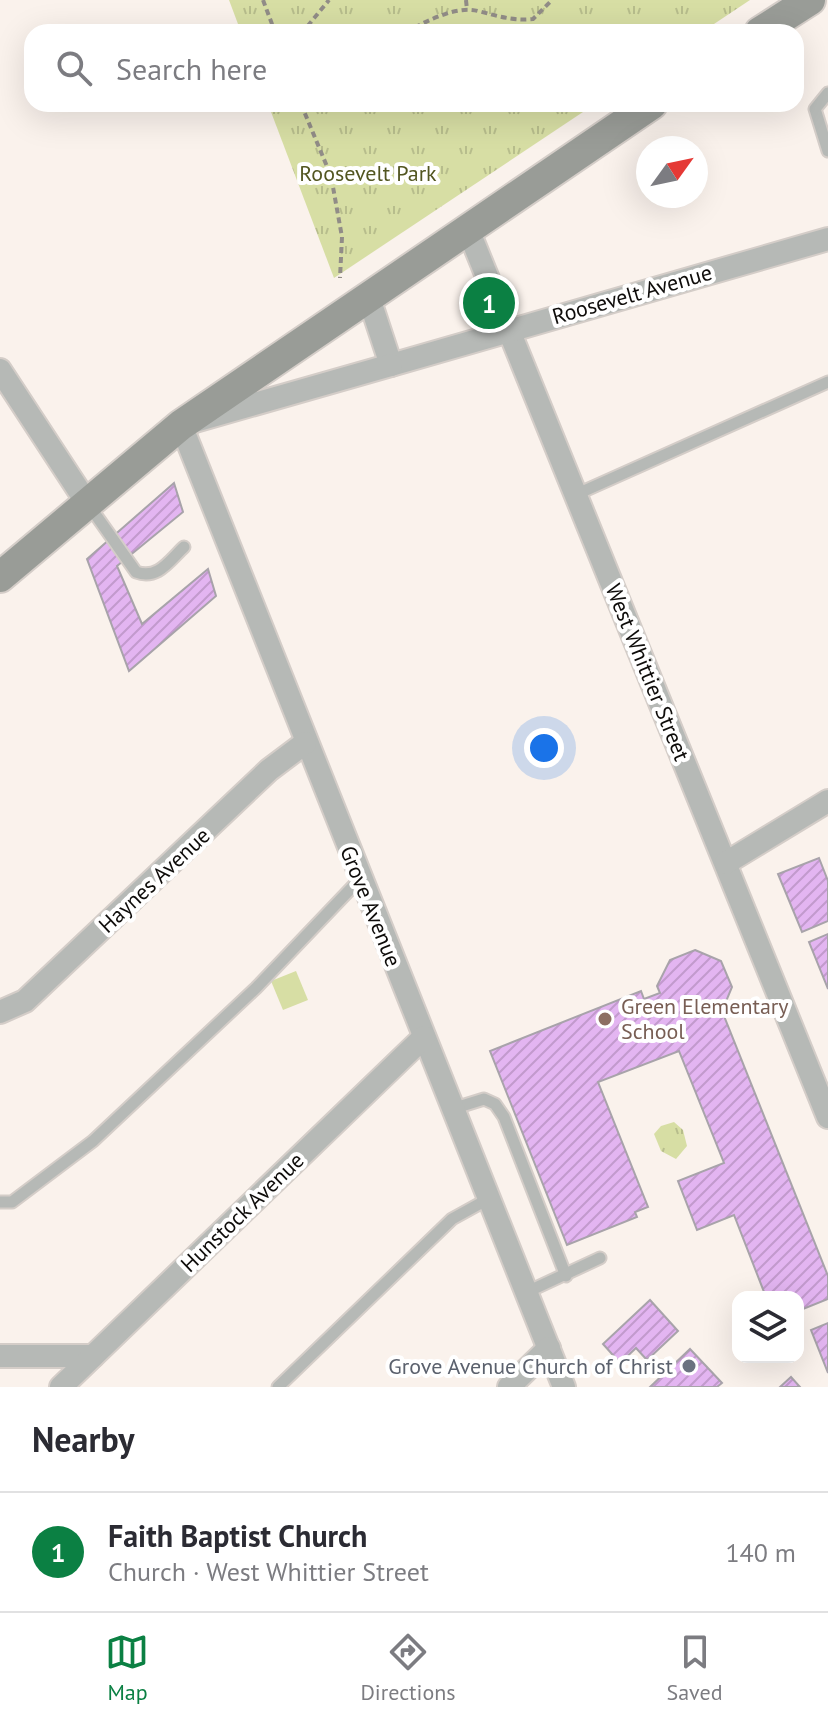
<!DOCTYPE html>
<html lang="en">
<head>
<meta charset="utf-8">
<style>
  body { margin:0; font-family:"PT Sans",sans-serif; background:#f2f2f3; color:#2b2b33 }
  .controls { position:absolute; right:24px; bottom:24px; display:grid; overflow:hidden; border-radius:16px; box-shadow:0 8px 32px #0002 }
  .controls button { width:72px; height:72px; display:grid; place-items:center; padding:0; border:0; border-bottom:2px solid #e1e1e2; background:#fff; color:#2b2b33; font:40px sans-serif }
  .compass { position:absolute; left:636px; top:136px; width:72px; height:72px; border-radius:50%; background:#fff; box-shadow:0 8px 32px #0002; rotate:57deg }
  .you { position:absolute; left:544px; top:748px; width:28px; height:28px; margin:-20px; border:6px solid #fff; border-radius:50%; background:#1a73e8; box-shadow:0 0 0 12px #1a73e833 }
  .badge { display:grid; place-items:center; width:52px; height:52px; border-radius:50%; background:#0b8043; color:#fff; font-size:26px; font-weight:700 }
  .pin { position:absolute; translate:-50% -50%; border:4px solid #fff; box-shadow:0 2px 8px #0006 }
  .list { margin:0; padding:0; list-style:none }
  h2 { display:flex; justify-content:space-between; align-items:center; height:104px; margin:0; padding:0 32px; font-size:34px }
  h2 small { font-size:26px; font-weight:400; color:#7c7c81 }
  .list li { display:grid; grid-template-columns:52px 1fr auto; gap:24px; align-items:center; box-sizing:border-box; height:120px; padding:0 32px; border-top:2px solid #e1e1e2 }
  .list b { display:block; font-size:30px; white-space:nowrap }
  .list p { margin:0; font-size:26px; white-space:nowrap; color:#7c7c81 }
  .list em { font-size:26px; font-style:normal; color:#7c7c81 }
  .icon { flex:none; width:44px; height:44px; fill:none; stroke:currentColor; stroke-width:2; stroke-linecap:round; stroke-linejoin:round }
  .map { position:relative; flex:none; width:828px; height:1387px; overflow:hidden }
  .search { position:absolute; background:#fff; box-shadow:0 8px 32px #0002; left:24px; right:24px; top:24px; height:88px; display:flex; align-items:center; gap:20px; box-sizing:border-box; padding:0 28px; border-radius:24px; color:#7c7c81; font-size:30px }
  .sheet { height:224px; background:#fff }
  nav { display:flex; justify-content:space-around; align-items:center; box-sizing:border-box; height:112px; border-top:2px solid #e1e1e2; background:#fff; font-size:22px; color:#7c7c81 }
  nav a { display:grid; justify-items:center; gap:4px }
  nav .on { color:#0b8043 }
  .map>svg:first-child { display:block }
</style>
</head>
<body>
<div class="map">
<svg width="828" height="1387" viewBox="0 0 828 1387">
  <defs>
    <pattern id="park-tufts" width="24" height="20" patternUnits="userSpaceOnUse" patternTransform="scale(2)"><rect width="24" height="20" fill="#d7dea4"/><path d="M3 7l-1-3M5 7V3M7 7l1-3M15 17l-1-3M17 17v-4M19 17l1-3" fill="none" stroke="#b7bd8c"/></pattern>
    <pattern id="building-hatch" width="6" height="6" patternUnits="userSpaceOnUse" patternTransform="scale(2)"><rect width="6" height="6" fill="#e3b5f1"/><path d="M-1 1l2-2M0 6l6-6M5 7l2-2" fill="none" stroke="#c29acd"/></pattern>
  </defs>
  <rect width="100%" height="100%" fill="#faf2ec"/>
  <g fill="url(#park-tufts)">
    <polygon points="229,0 750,0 702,32 241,32"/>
    <polygon points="268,104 595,104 334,278"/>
    <polygon points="674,1122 683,1130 687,1146 676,1159 661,1151 654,1134 661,1126"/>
  </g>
  <polygon fill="#d7dea4" points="296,971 308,1000 283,1010 271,981"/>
  <g fill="url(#building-hatch)" stroke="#a8a3aa" stroke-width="2">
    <polygon points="174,483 183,512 117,566 142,624 208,569 216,596 129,671 87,559"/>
    <polygon points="819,858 828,881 828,921 802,932 778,874"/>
    <polygon points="828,934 828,989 809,942"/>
    <polygon points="695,950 721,961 732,987 722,1011 828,1276 828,1299 798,1311 798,1297 766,1297 734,1215 697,1230 678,1181 724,1163 679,1051 598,1082 648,1207 635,1212 637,1217 567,1245 490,1051 641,991 644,999 660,993 657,986 670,960"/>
    <polygon points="650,1300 678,1331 647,1360 636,1348 620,1363 603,1344"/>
    <polygon points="828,1323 828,1373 811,1330"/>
    <polygon points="690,1349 722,1383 717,1387 650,1387"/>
    <polygon points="791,1377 800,1387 780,1387"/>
  </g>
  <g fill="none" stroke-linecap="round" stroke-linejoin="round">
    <g stroke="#d4cdc8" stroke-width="15">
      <g id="service">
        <polyline points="828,93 815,109 828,151"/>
        <polyline points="575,495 828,382"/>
        <path d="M88,504L136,572C158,580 169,561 184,547"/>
        <polyline points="452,1109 484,1099 495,1104 504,1117 566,1276"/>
        <polyline points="0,1202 12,1202 93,1141 256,988 360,879"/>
        <polyline points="527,1292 600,1258"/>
        <polyline points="278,1387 452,1219 490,1198"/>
      </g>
    </g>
    <g stroke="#d4cdc8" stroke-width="26">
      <g id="minor">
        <polyline points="467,227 828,1117"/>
        <polyline points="368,295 391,365 828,239"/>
        <polyline points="391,365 181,425 564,1387"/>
        <polyline points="0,370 87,503"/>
        <polyline points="726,863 828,801"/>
        <polyline points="0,1012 25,1001 269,770 305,743"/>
        <polyline points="0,1356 93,1356"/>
        <polyline points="61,1387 424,1037"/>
        <polyline points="509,1387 549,1348"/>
      </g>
    </g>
    <g stroke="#d4cdc8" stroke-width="34">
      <g id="secondary">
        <polyline points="760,32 810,0"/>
        <polyline points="0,577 181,425 652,104"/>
      </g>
    </g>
    <g stroke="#918c87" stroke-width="4" stroke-dasharray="6 4" stroke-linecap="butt">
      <polyline points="263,0 275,32"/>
      <polyline points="466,0 467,10"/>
      <polyline points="289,32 306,28 329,0"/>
      <path d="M406,32C425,22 456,5 478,11C498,16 512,21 533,19L552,0"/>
      <polyline points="301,104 331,176 342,237 340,278"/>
    </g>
    <use href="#service" stroke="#b6b9b6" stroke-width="11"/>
    <use href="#minor" stroke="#b6b9b6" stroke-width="22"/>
    <use href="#secondary" stroke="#999c97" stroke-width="30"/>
  </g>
  <circle fill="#8d6e63" stroke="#fff" stroke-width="3" cx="605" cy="1019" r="8"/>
  <circle fill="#6b7280" stroke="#fff" stroke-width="3" cx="689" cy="1366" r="8"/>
  <g text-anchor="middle" stroke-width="8" stroke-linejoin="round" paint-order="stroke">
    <g font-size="22" fill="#525621" stroke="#fff">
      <text x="368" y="181">Roosevelt Park</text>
    </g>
    <g font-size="22" fill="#0e0c0a" stroke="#fff">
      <text transform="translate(632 294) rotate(-16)" y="8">Roosevelt Avenue</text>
      <text transform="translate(648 672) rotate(68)" y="8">West Whittier Street</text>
      <text transform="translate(154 880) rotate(-43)" y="8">Haynes Avenue</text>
      <text transform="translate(371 906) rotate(68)" y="8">Grove Avenue</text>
      <text transform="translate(242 1212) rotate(-44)" y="8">Hunstock Avenue</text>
    </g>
    <g font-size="22" fill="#785e54" stroke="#fff" text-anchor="start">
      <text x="621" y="1014">Green Elementary<tspan x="621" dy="25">School</tspan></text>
    </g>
    <g font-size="22" fill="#5b616d" stroke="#fff" text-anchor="end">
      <text x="673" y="1374">Grove Avenue Church of Christ</text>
    </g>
  </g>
</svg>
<div class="controls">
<button><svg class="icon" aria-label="layers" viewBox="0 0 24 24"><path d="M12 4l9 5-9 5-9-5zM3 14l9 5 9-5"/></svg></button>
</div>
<svg class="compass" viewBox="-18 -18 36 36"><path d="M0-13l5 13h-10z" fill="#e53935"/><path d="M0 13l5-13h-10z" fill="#7c7c81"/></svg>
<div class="you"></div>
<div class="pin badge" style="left:489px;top:303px">1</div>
<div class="search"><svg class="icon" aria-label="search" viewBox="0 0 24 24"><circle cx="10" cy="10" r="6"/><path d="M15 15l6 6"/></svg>Search here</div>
</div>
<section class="sheet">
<h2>Nearby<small></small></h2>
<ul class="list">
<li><span class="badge">1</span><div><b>Faith Baptist Church</b><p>Church · West Whittier Street</p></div><em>140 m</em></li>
</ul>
</section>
<nav>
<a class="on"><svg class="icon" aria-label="map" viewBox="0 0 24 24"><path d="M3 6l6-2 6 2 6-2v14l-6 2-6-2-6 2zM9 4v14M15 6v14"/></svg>Map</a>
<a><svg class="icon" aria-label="directions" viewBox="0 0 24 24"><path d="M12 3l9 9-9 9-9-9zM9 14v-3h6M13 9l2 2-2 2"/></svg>Directions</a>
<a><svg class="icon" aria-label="saved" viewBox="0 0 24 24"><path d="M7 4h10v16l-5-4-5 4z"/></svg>Saved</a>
</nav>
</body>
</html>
